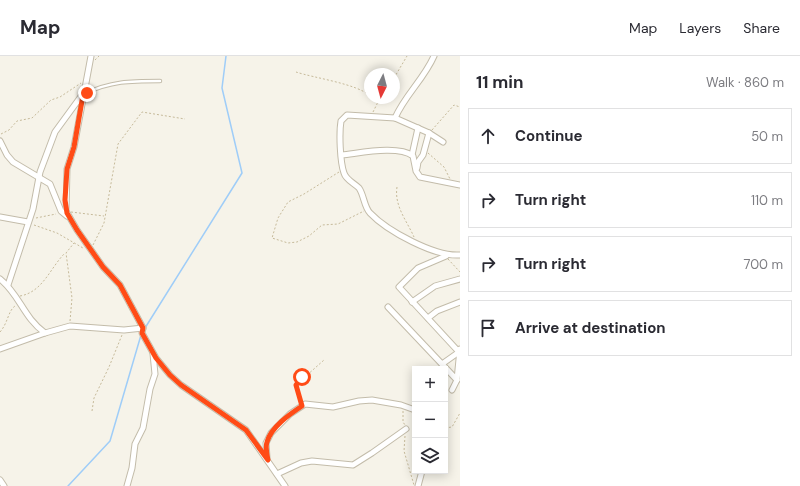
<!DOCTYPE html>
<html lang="en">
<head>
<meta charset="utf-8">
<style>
  body { margin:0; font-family:"DM Sans",sans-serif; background:#f7f7f7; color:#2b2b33 }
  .controls { position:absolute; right:12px; bottom:12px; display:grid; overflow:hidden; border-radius:0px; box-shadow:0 2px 10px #0003 }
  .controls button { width:36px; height:36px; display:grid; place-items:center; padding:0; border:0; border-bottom:1px solid #e1e1e2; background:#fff; color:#2b2b33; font:20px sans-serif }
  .compass { position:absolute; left:364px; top:12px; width:36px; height:36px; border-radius:50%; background:#fff; box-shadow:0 2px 10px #0003; rotate:186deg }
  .stop { position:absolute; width:12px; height:12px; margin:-9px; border:3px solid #ff4b16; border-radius:50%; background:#fff }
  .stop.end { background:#ff4b16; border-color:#fff; box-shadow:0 1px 4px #0008 }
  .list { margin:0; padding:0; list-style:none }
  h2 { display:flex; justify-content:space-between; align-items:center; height:52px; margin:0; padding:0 16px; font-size:17px }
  h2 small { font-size:13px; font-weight:400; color:#7c7c81 }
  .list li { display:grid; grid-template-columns:26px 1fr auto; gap:12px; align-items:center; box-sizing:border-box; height:56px; margin:0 8px 8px; padding:0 8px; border:1px solid #e1e1e2; border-radius:0px }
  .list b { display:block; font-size:15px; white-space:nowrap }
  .list em { font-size:13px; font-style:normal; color:#7c7c81 }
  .icon { flex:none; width:22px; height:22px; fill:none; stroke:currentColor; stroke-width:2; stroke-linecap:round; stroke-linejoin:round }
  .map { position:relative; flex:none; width:460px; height:430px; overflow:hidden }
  header { display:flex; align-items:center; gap:24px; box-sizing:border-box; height:56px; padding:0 20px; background:#fff; border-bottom:1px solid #e1e1e2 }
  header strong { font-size:19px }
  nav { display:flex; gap:22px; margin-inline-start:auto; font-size:14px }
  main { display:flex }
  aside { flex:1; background:#fff }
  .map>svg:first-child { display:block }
</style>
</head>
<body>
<header>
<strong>Map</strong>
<nav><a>Map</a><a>Layers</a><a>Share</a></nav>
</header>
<main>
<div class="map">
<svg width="460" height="430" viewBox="0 0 460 430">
  <rect width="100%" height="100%" fill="#f6f3e9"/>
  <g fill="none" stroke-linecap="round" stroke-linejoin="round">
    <g stroke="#9fcdf8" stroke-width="1.5">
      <polyline points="145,272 242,117 222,32 226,0"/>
      <polyline points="68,430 110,385 141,279"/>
    </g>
    <g stroke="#c3bcaa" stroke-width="4.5">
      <path id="lane" d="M84,38C111,25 130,25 160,25"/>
    </g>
    <g stroke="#c3bcaa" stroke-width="7">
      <g id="street">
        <polyline points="91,0 74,91 67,113 66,155 77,174 103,211 120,229 143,272 142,277 156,302 170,319 181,329 246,374 285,430"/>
        <path d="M395,62C405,39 424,23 434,0"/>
        <polyline points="0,85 7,99 13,106 50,128 61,155 67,160"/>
        <path d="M443,86L429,77L395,62L347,59L341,65C339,77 340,106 344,117C346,124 354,127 359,132C364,139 364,151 370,157C387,175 435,201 460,199"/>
        <path d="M342,99C361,97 398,89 413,100L416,115L420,121L460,129"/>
        <polyline points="412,99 418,72"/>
        <polyline points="417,112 418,106 423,99 429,77"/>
        <polyline points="0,161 28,166"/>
        <polyline points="446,200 418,212 399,231 459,296"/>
        <path d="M0,223C20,239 23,261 45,277L70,270L124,274L143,272"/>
        <polyline points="8,229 33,153 40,116 55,76 82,39"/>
        <polyline points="412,246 435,230 460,223"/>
        <polyline points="388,251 457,324"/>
        <polyline points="428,262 437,255 460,246"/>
        <polyline points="0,293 45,277"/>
        <polyline points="442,308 459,296"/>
        <polyline points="452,334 457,324 460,293"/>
        <polyline points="267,402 266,387 271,377 290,358 305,348 333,351 359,345 372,344 401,349 415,354"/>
        <polyline points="277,418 301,407 312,405 353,409 372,397 406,373"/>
        <polyline points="0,424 4,430"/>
        <polyline points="127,430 132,412 135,388 143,372 150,333 155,318 153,298"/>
        <polyline points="418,430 422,415"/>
      </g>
    </g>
    <g stroke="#c6ba9a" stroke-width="1" stroke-dasharray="2 2" stroke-linecap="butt">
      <polyline points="95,4 99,0"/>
      <path d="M296,16C314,22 358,28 370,40"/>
      <polyline points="394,22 407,0"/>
      <polyline points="372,42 378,46"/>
      <polyline points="373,56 380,42"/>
      <polyline points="432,74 454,49 460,51"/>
      <polyline points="1,78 9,74 17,65 32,62 51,44 60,41 81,27"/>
      <polyline points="428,97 444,111 450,123"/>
      <polyline points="339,116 304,138 288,146 278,162 272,182 288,187 297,186 309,180 322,169 338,168 364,155"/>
      <path d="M397,131C394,150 407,165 414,181"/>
      <polyline points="71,156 104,160"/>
      <polyline points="36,162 56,158"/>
      <polyline points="34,169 57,177 83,192"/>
      <polyline points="93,189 104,167 118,88 142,56 185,63"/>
      <polyline points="448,203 460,216"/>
      <path d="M20,240C43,236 50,212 65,197"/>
      <polyline points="70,265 72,242 66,197 74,187"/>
      <path d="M0,276C8,267 8,255 15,250"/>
      <polyline points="301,346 297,328 324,304"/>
      <polyline points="92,355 94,342 109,311 122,279"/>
      <polyline points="403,355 403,366 405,369"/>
      <polyline points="445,372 452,371 460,357"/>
      <polyline points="405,380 404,395 414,429"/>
    </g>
    <use href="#lane" stroke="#fff" stroke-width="2.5"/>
    <use href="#street" stroke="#fff" stroke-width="5"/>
  </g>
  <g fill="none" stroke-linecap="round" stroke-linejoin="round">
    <path stroke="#ff4b16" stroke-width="5" d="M87,37L83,39L74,91L67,113L65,144L67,157L77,174L103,211L120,229L143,272L142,277L156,302L170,319L181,329L246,374L268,404C267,398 265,392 267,386C271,371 290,358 302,350L296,329L302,321"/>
  </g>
</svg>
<div class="controls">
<button>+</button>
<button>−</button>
<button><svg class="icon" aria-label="layers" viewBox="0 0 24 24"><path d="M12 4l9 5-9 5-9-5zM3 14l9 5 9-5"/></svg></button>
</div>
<svg class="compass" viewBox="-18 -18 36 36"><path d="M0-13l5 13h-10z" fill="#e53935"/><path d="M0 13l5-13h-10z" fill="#7c7c81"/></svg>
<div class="stop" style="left:302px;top:321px"></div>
<div class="stop end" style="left:87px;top:37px"></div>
</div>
<aside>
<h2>11 min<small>Walk · 860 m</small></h2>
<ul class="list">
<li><svg class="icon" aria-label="ahead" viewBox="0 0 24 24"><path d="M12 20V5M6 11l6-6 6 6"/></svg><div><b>Continue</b></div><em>50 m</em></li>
<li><svg class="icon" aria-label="right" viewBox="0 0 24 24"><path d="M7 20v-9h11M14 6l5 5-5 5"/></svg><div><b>Turn right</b></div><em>110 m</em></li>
<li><svg class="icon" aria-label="right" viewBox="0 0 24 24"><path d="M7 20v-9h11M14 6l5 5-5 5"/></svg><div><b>Turn right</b></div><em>700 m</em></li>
<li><svg class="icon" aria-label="arrive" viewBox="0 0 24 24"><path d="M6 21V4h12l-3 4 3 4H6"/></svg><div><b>Arrive at destination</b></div></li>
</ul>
</aside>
</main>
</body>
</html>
